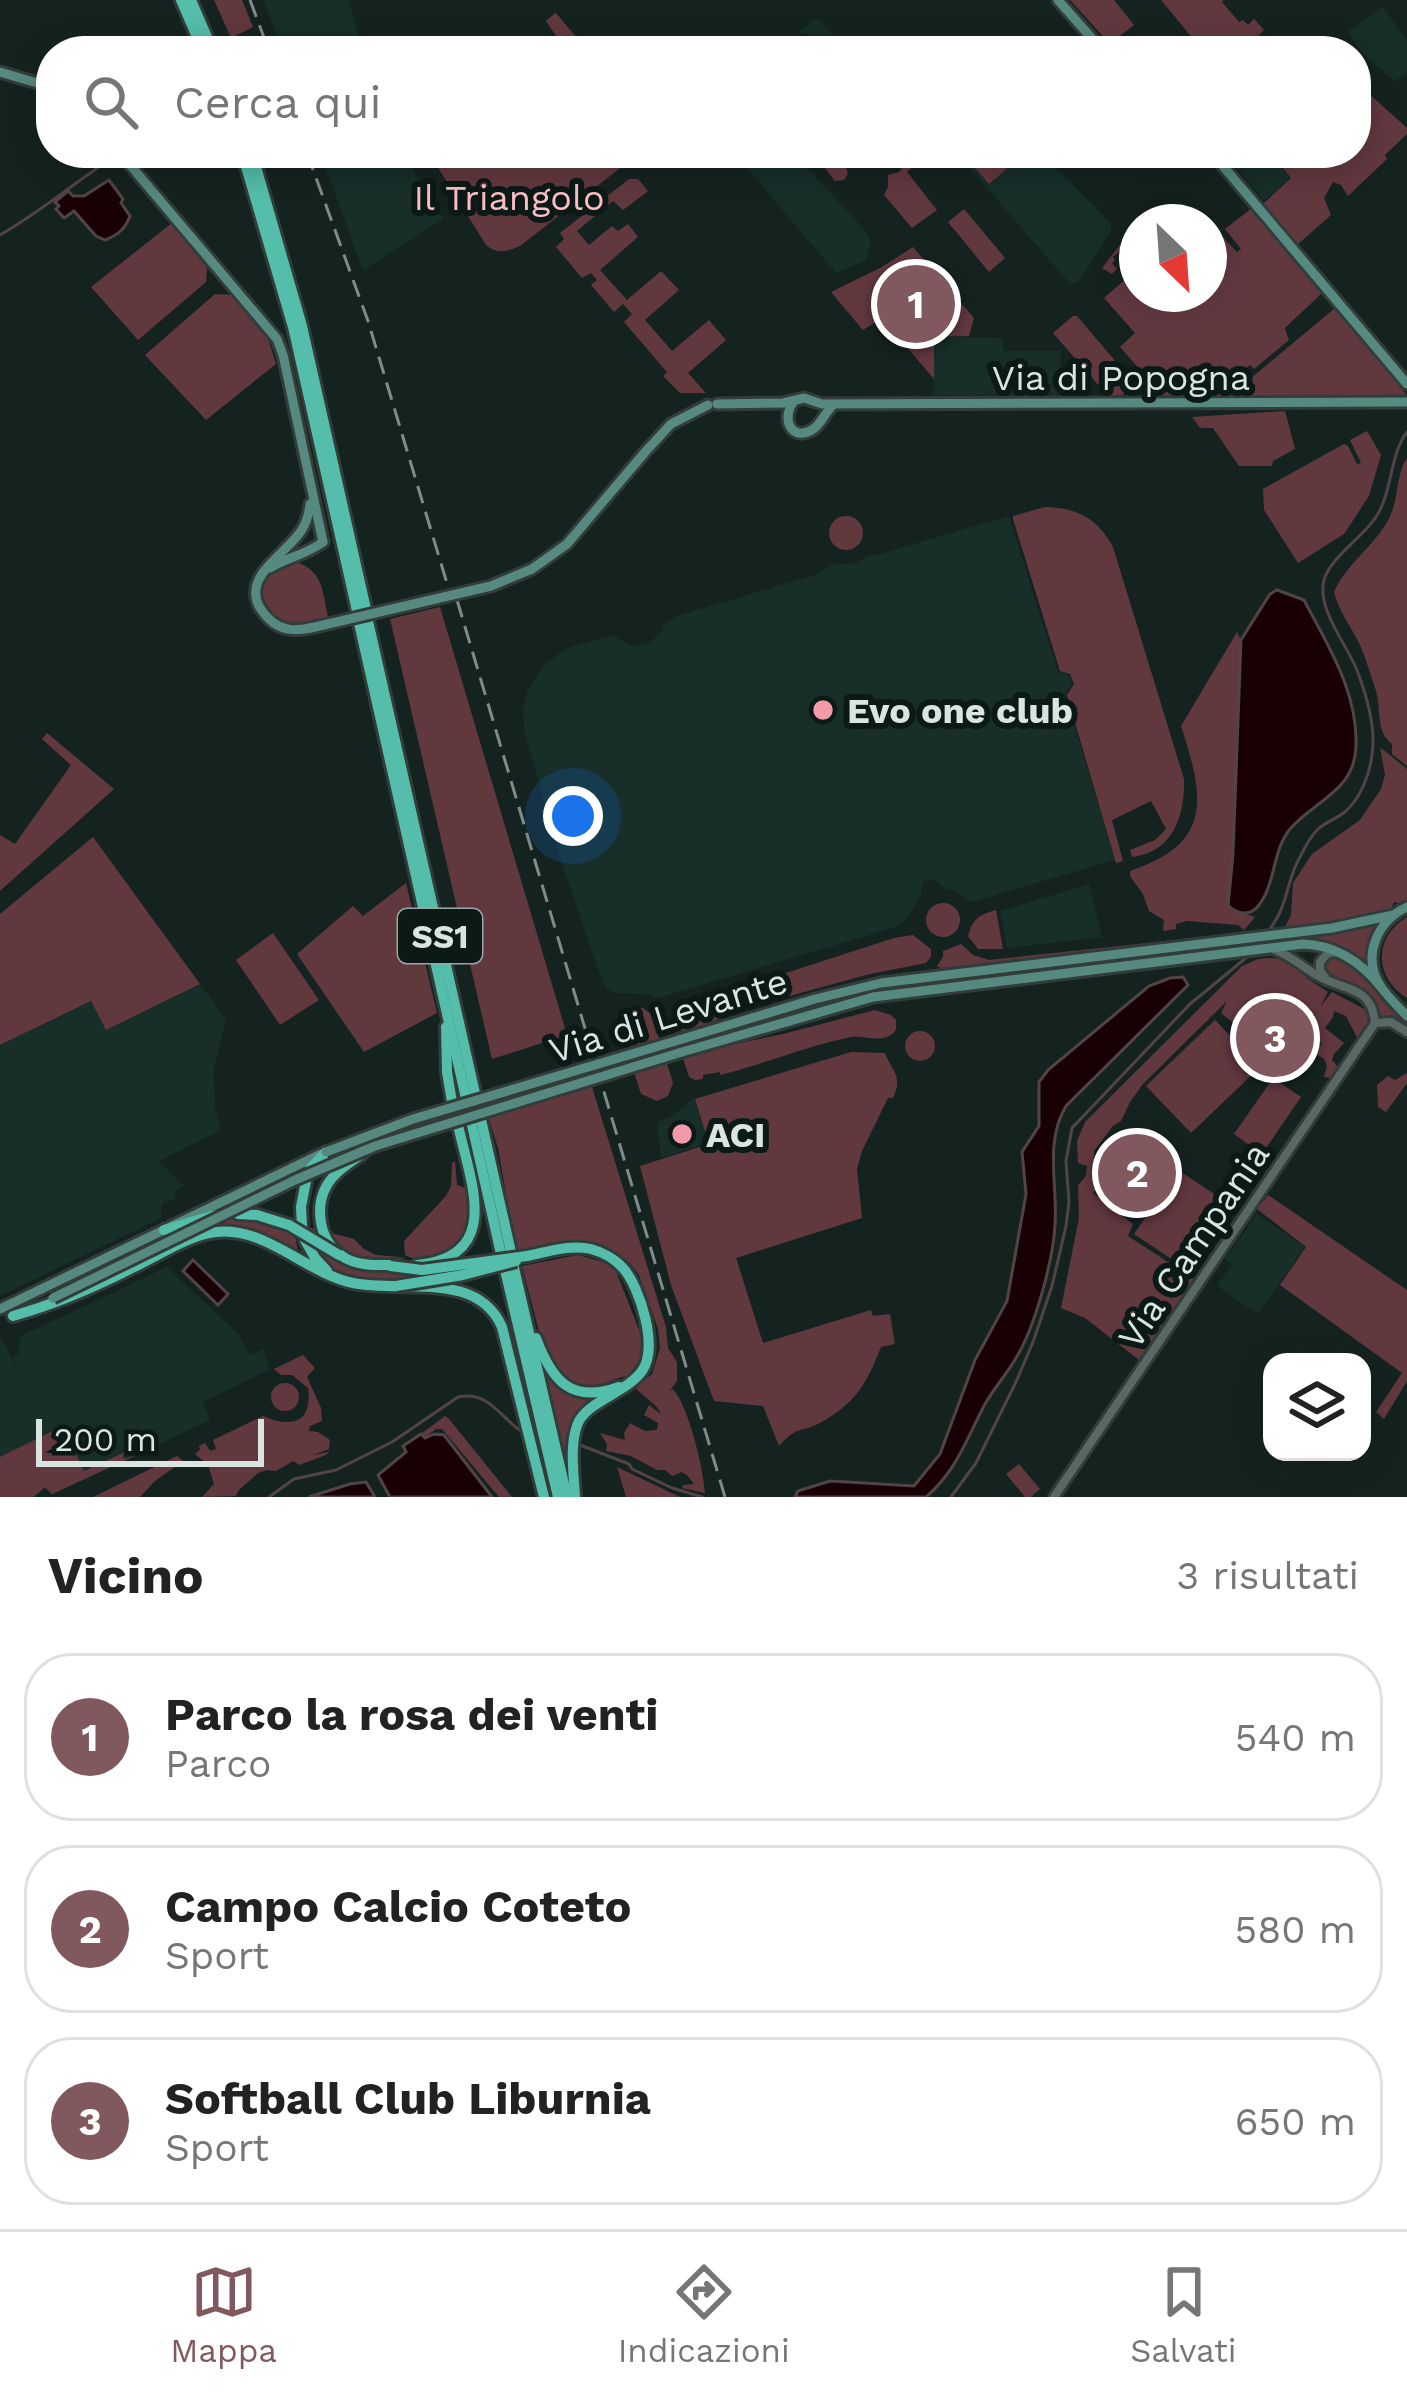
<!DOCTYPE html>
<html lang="it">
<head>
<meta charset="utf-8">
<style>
  body { margin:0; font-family:"Work Sans",sans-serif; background:#f2f2f2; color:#222 }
  .controls { position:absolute; right:36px; bottom:36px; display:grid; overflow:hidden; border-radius:24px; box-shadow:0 6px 30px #0003 }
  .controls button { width:108px; height:108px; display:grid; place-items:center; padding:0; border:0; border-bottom:3px solid #e0e0e0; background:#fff; color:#222; font:60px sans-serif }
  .compass { position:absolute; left:1119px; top:204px; width:108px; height:108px; border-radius:50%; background:#fff; box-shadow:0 6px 30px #0003; rotate:155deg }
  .scale { position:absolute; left:36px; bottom:30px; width:228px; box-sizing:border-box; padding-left:12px; border:6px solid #dae4e1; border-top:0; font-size:33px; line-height:42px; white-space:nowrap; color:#dae4e1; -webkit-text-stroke:9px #0b1a17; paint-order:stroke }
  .you { position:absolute; left:573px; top:816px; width:42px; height:42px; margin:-30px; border:9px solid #fff; border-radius:50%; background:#1a73e8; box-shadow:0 0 0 18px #1a73e833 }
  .badge { display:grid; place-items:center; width:78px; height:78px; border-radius:50%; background:#80585e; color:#fff; font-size:39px; font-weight:700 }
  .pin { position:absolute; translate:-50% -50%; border:6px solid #fff; box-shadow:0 3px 12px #0006 }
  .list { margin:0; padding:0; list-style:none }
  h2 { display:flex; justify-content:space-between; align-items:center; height:156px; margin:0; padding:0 48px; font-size:51px }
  h2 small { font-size:39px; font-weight:400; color:#767676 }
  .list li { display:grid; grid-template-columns:78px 1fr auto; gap:36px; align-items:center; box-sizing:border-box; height:168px; margin:0 24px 24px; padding:0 24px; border:3px solid #e0e0e0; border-radius:48px }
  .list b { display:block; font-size:45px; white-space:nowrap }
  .list p { margin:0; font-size:39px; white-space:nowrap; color:#767676 }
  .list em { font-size:39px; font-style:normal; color:#767676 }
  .icon { flex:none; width:66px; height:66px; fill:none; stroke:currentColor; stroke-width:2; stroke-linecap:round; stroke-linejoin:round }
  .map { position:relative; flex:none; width:1407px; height:1497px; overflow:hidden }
  .search { position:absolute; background:#fff; box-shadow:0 6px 30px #0003; left:36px; right:36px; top:36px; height:132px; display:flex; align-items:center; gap:30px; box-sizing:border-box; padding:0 42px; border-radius:48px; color:#767676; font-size:45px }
  .sheet { height:732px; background:#fff }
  nav { display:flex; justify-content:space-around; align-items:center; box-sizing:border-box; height:168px; border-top:3px solid #e0e0e0; background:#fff; font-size:33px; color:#767676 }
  nav a { display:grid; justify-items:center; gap:6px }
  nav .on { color:#80585e }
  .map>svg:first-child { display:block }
</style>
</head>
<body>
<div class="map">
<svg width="1407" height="1497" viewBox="0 0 1407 1497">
  <rect width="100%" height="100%" fill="#152320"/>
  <g fill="#172e29">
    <polygon points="264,0 349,0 363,51 283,51"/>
    <polygon points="1383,7 1407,41 1407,73 1394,81 1362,53 1349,34 1349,31"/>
    <polygon points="816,19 820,21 847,51 822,51 808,34 799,32"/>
    <polygon points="320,153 404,153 443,219 363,270"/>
    <polygon points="734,153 795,153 868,234 871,242 866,260 836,273"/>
    <polygon points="957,153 968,153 975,161 985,153 1042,153 1111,224 1111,232 1078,282 1070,284"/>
    <polygon points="1225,153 1269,153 1290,178 1264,201"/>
    <polygon points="934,337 1002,338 1004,351 1061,351 1060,397 933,395"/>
    <polygon points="1009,516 1058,672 1068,675 1072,682 1065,694 1115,860 972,902 952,890 943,888 934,879 923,882 921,895 908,917 896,927 658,998 646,994 616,993 608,989 603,983 561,861 524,730 523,710 528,689 543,666 565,649 611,635 633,646 652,641 662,631 663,625 677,616 818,574 830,565 855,563 867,556 880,554"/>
    <polygon points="1089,884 1102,937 1007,948 1000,911"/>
    <polygon points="200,984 226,1020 214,1070 215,1109 221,1130 159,1161 184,1186 174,1192 176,1198 162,1204 161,1218 0,1296 0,1045 91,1001 106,1030"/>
    <polygon points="694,1098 709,1143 661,1158 657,1126 659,1121 672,1116"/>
    <polygon points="1257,1214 1305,1247 1258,1314 1217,1286 1232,1264 1225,1259"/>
    <polygon points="167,1267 239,1335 250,1355 263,1349 270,1369 203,1402 210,1420 52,1495 45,1488 35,1497 0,1497 0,1335 18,1371 13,1357 18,1354 21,1336"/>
  </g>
  <g fill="#62383f">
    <polygon points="214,0 242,0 253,27 231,38"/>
    <polygon points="1070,0 1114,0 1134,25 1110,44"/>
    <polygon points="1161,0 1224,0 1222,2 1239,22 1243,20 1248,25 1254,19 1264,30 1259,35 1272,51 1203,51"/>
    <polygon points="555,13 556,13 588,51 539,51 556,36 546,21"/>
    <polygon points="1356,82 1407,128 1407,134 1385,155 1387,159 1348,196 1341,185 1333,182 1324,198 1331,215 1297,245 1264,203 1291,178 1271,153 1356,153"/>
    <path d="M429,153H610L622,156L628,162L520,246C508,251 497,255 486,245Z"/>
    <polygon points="813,153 842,153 848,174 844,180 835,181"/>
    <polygon points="898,153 929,153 907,172 937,210 912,228 884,195 888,187 888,175 899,172 905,164"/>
    <polygon points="993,153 999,153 1010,166 989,184 975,168"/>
    <polygon points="629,179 638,179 648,191 623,210 613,201 577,231 589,245 612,226 618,231 628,224 638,237 600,270 627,300 661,271 679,290 645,320 672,351 709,320 726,340 688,373 706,393 680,393 663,376 667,372 624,322 632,314 623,304 614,312 591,285 597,280 591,273 582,278 556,247 564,239 560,233"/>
    <polygon points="1252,208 1322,293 1285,328 1289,340 1254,369 1250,365 1245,369 1248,373 1220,397 1175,400 1164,397 1120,347 1135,333 1104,298 1137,269 1137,294 1209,294 1209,240 1224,238 1237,252 1241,249 1225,229"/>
    <polygon points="964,209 1005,258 989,272 948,222"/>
    <polygon points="172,223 207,267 206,282 138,340 91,287"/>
    <polygon points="1137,223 1137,262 1122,249 1113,257 1115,260 1112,263 1117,269 1112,274 1102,268"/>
    <polygon points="913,247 974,318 969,336 934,337 934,379 882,318 863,330 831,292 882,267"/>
    <polygon points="215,294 232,295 268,338 276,364 206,420 145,355"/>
    <polygon points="1335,308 1406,394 1399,397 1226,399"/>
    <polygon points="1073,316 1077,316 1128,376 1130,381 1123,395 1108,396 1053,333"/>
    <polygon points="1285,411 1295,449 1273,461 1272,466 1239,466 1213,428 1200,428 1192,417"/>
    <polygon points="1367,431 1381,455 1369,496 1344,534 1298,563 1264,510 1263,489 1344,444 1348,446 1357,464 1361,463 1350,440"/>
    <path d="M1407,458V766L1392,754V744C1375,731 1382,711 1376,691C1371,676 1366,659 1360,645C1351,626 1339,612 1334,592C1347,562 1378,544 1391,514C1399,496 1396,474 1407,458Z"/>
    <path d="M1045,507C1078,508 1097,518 1113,547L1184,779C1185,816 1173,852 1132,857L1130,850L1155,840L1166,829L1151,801L1112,820L1123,861L1116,863L1067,695L1074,684L1070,674L1060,671L1013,519V516Z"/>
    <circle cx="846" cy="533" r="17"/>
    <path d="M291,561C322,567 323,590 328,618C318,620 308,624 298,624C272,623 244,589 272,569C278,565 284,564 291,561Z"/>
    <polygon points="440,607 567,1035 492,1059 390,619"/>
    <path d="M1237,632L1241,640L1233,854L1228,906L1232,910L1255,917L1244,930L1238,925L1187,921L1176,924V929L1163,931L1164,920L1149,911L1143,894L1130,876V871C1214,843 1204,797 1181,726Z"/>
    <polygon points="47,733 114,789 0,891 0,835 15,844 71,765 42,739"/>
    <polygon points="1380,747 1407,769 1407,901 1402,904 1394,902 1391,909 1354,920 1284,929 1291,915 1293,883 1312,854 1360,820 1381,789 1385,775"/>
    <polygon points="93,837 200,984 106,1030 91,1001 0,1045 0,914"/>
    <polygon points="406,883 437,1013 364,1052 297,954 353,906 363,916"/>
    <circle cx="943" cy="920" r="17"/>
    <path d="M996,910L1003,949H978L968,936C973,918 979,915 996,910Z"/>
    <path d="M1407,917V998C1374,978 1373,937 1407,917Z"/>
    <path d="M1376,923L1368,941L1366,961C1331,937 1312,938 1272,943L1274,940Z"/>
    <polygon points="273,933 319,1000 280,1025 236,960"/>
    <polygon points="913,935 931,949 931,957 926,963 870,974 745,1008 707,1024 675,1033 673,1029 676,1013 684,1006 894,938"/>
    <polygon points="1194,938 1199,941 941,968 937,966 943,957 943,951 961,944 973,955 989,960"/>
    <path d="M1334,957C1365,970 1380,1001 1407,1020V1027L1400,1022L1380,1017C1373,991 1348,984 1326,972L1323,965L1329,958Z"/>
    <polygon points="1268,958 1284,959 1318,981 1305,977 1328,992 1320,1007 1332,992 1366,1010 1369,1016 1365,1032 1359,1041 1346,1016 1334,1011 1333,1017 1325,1028 1344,1043 1334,1054 1332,1060 1340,1069 1338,1075 1332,1078 1324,1077 1327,1066 1324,1059 1303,1046 1304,1041 1320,1046 1322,1043 1306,1035 1317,1011 1283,1064 1221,1013 1227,1001 1143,1084 1130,1102 1121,1121 1113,1126 1094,1151 1095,1161 1106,1168 1100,1183 1138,1127 1179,1154 1136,1218 1095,1191 1093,1193 1133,1224 1128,1236 1197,1281 1143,1358 1139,1360 1085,1318 1061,1308 1079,1218 1078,1185 1086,1176 1087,1166 1078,1163 1077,1141 1085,1122 1242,966 1258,959"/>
    <polygon points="634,1007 643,1008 652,1015 673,1083 668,1096 657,1101 641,1094 620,1028 621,1019"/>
    <path d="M875,1010L891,1015L896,1020C896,1029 898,1031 889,1036C878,1042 863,1035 851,1037C807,1046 764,1064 720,1075V1072L703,1075V1079L695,1080L689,1077L682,1055L783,1034Z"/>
    <polygon points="1215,1020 1260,1067 1191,1133 1146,1086"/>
    <circle cx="920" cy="1046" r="15"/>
    <path d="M851,1052L885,1053C893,1073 903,1076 893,1098H888L862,1151L857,1169L862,1218L736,1258L763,1343L871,1310L873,1316L890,1314L895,1344L881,1347C867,1383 856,1403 820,1423C799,1434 799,1424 779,1446L763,1406L714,1401L671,1285L640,1166L709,1144L695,1099Z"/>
    <polygon points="1407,1073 1407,1083 1386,1112 1378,1107 1377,1085 1388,1076 1395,1080"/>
    <polygon points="1273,1078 1301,1097 1262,1154 1234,1134"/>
    <path d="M592,1087L666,1327L668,1348L677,1362V1381L669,1392L673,1389C689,1408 703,1467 705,1493L682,1488L683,1485L694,1484L687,1475L682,1472L672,1476L665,1470H657L631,1456L606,1451L607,1444L600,1433L625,1440L624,1433L630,1423L645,1431L657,1430L658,1423L644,1415L649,1405L661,1414L657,1407L635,1388L652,1374L660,1348L658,1329L639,1275L629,1262L617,1254L588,1242L516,1250L498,1148L488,1116Z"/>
    <path d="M455,1161L457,1185L468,1189C471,1202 473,1215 468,1228C459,1252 428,1268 405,1255L404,1241L446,1196L451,1186L452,1163Z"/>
    <polygon points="1178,1170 1217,1196 1173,1260 1134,1234"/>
    <polygon points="1268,1195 1407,1290 1407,1381 1384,1419 1376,1412 1402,1373 1280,1285 1306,1247 1257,1209"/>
    <path d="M230,1217C254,1218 274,1223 295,1234L298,1253L296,1255C263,1233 253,1228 212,1227Z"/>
    <path d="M307,1227L354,1239L364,1249L376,1255L400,1257L426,1278C396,1280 345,1284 323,1261C313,1251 311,1240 307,1227Z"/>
    <path d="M578,1255L606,1263L616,1271L643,1340L640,1360L628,1376C615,1377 601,1387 589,1387C577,1386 573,1377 559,1375L546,1358L522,1266Z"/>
    <path d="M303,1355L315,1368L307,1377L321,1408L322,1421L310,1426L309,1431L318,1432L330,1440L329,1449L313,1455L329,1452L326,1455L299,1465L293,1461L276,1471L267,1470L258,1473L238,1491L236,1496L202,1497L214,1484L208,1465L195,1454L200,1450L199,1446L205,1443L210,1451L216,1449L213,1440L263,1416C290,1428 313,1424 308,1388L292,1375H281L274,1369Z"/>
    <path d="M544,1367C558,1391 575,1397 601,1399C574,1414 570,1421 569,1452H564Z"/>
    <circle cx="285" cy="1397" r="14"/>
    <polygon points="445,1416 449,1419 512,1497 499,1497 442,1429 436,1429 424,1438 421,1434"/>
    <polygon points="63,1426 84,1471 127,1451 123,1456 124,1459 137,1455 52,1494 45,1487 33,1497 0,1497 0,1457"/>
    <polygon points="177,1456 183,1461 155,1481 140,1497 93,1497"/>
    <polygon points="1019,1464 1040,1489 1031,1497 1025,1497 1006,1474"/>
    <polygon points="617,1467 680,1497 626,1497"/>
  </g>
  <g fill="#180004" stroke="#524446" stroke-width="3">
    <path d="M109,180L123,199L121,203L130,216C125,229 118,235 105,240L96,236L74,211L64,218L56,209L59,206L55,202L68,191L73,196H84Z"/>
    <path d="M1277,590L1304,600C1328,646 1358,692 1356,746C1355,791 1315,800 1290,829C1272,851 1276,883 1259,905C1250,917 1238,914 1228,906L1233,854L1241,640L1270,594Z"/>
    <path d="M1183,977L1188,985L1066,1106C1044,1143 1058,1184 1055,1225C1053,1261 1035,1327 1016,1358C1007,1374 994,1388 985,1404C967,1438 956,1472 926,1497H795L798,1491L830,1481L914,1486L940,1454L975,1360L1007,1301L1026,1194L1022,1152L1039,1126V1082L1048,1070L1149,986L1170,978Z"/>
    <polygon points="193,1260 228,1294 218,1305 183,1271"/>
    <polygon points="421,1434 425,1438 434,1434 444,1435 492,1497 390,1497 378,1475 406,1452 403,1446"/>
    <polygon points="366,1482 375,1497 309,1497 350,1484"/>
  </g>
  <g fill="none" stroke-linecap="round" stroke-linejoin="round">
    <g stroke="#524446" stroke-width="3">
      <path d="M0,235C41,212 77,180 117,155"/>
      <path d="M1269,930C1290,903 1285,882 1301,855C1306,845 1314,831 1322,826C1330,820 1338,818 1346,811C1361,797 1370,774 1372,754C1376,729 1367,697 1358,673C1349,647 1316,609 1324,580C1330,558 1363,537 1376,517C1393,491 1389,456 1407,432"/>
      <polyline points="580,1445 629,1464 632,1469 672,1488 702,1497"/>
      <path d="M269,1497L294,1479L336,1470L392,1442L458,1397C488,1390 500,1417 522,1432"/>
      <polyline points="951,1497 976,1463 1016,1382 1033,1342 1052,1286 1066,1226 1069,1202 1066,1161 1072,1128 1190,1004 1246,958"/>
    </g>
    <g stroke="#323c39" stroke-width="14">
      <g id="tertiary">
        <path d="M1275,950C1292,956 1303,968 1318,976C1345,991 1372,986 1375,1023"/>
        <polyline points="1325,977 1320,971 1320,962 1328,953 1338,952"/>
        <polyline points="1375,1023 1391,1022 1407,1032"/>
        <polyline points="1054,1497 1375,1023"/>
      </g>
    </g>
    <g stroke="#323c39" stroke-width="15">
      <g id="secondary">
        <polyline points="1058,0 1103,51"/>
        <polyline points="0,72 51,87"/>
        <polyline points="120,153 277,339 283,355 323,542"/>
        <polyline points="1212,153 1407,384"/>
        <path d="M794,401C781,417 790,442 812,430C820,426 825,413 832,406"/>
        <polyline points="717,404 783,403 804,398 822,404 1407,402"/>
        <polyline points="646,451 671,424 708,405"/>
        <path d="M310,504C309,514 307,522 301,531C284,557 231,582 269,619C282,632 298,631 315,627"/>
        <path d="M270,568C287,557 306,555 323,542"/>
        <path d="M1407,907C1377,921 1361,957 1381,987C1388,997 1398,1007 1407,1016"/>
        <polyline points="679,1040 815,999 881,983 1332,928 1393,915"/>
        <path d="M682,1052L873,997L1303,944C1336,945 1361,962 1381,987"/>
        <polyline points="0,1309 321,1154"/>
      </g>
    </g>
    <g stroke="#323c39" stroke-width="16">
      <g id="trunk">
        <polyline points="181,0 203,51"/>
        <polyline points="191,0 213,51"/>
        <polyline points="242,153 293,327 357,611"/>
        <polyline points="252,153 302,326 366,609"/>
        <polyline points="368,621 511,1252"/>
        <polyline points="359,623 501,1254"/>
        <polyline points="446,1027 447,1072 452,1102"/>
        <polyline points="455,1113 455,1114"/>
        <path d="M362,1154C352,1161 340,1168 332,1178C313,1201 317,1239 342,1256C357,1267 381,1265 399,1265"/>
        <polyline points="310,1169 326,1152"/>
        <polyline points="238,1214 257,1215"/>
        <polyline points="302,1226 301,1207 306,1181"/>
        <polyline points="164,1230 212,1216"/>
        <polyline points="305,1240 315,1258 327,1271"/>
        <path d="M527,1256C547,1252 570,1244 591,1249C602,1252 615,1259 623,1268C640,1287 659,1348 642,1371C626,1393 588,1401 578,1423C569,1444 574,1475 575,1497"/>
        <path d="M417,1265C504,1256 470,1181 458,1125"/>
        <polyline points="514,1268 567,1497"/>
        <polyline points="505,1270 558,1497"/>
        <path d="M13,1316C55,1304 93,1288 132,1268C158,1256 188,1235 216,1232C265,1226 306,1273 353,1283C402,1293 477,1270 502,1327L544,1497"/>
        <path d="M536,1338C552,1381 571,1404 619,1387"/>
      </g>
    </g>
    <use href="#tertiary" stroke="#586965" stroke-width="8"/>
    <use href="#secondary" stroke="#56897f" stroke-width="9"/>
    <use href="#trunk" stroke="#54beaa" stroke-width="10"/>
    <g stroke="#7f8b88" stroke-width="3" stroke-dasharray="18 9" stroke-linecap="butt">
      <polyline points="250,0 269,51"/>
      <polyline points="307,153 368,321 449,590"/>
      <polyline points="457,600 725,1497"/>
    </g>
    <g stroke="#323c39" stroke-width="15" stroke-linecap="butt">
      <g id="secondary-bridge">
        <polyline points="315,627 491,586 532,569 567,544 646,451"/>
        <polyline points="326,1152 413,1119 679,1040"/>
        <polyline points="53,1298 295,1180 375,1146 682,1052"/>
      </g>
    </g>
    <g stroke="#323c39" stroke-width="16" stroke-linecap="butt">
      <g id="trunk-bridge">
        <polyline points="257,1215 289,1225 339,1255"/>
        <polyline points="390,1266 422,1270 527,1256"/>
        <polyline points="396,1286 463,1275 516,1261"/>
      </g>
    </g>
    <use href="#secondary-bridge" stroke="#56897f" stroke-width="9"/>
    <use href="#trunk-bridge" stroke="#54beaa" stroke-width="10"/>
  </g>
  <g fill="#f39aa7" stroke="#0b1a17" stroke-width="4.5">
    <circle cx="823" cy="710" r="12"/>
    <circle cx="682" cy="1134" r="12"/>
  </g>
  <g text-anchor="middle" stroke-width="12" stroke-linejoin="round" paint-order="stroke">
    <rect fill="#0b1a17" stroke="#9ca7a4" stroke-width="3" x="398" y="909" width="84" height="54" rx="9"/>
    <g font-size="33" font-weight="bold" fill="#dae4e1">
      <text x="440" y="948">SS1</text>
    </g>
    <g font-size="36" fill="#fdbec6" stroke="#0b1a17">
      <text x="509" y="210">Il Triangolo</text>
    </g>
    <g font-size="36" fill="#dae4e1" stroke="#0b1a17">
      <text x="1121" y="390">Via di Popogna</text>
      <text transform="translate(668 1015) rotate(-17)" y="13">Via di Levante</text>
      <text transform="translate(1193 1245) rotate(-56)" y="13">Via Campania</text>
    </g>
    <g font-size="36" font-weight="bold" fill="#dae4e1" stroke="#0b1a17" text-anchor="start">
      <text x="847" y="723">Evo one club</text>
      <text x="706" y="1147">ACI</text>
    </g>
  </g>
</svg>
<div class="controls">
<button><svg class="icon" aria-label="layers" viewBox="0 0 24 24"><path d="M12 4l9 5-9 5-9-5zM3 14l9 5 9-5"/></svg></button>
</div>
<svg class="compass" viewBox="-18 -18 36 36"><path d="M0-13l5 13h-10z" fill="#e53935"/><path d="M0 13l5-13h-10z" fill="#767676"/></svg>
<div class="scale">200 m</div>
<div class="you"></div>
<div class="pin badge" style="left:916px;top:304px">1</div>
<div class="pin badge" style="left:1137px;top:1173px">2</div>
<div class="pin badge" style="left:1275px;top:1038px">3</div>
<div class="search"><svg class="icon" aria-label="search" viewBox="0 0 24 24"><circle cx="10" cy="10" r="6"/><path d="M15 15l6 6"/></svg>Cerca qui</div>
</div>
<section class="sheet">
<h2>Vicino<small>3 risultati</small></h2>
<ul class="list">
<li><span class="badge">1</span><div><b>Parco la rosa dei venti</b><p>Parco</p></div><em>540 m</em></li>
<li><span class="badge">2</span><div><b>Campo Calcio Coteto</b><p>Sport</p></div><em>580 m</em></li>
<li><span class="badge">3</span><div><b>Softball Club Liburnia</b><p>Sport</p></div><em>650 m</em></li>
</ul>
</section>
<nav>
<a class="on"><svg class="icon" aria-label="map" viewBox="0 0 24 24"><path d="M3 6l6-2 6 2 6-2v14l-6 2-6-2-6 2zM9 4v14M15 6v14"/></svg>Mappa</a>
<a><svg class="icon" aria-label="directions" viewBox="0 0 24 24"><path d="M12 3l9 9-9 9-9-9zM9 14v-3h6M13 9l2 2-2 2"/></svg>Indicazioni</a>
<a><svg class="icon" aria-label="saved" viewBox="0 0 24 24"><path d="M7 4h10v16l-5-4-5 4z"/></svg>Salvati</a>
</nav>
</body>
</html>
